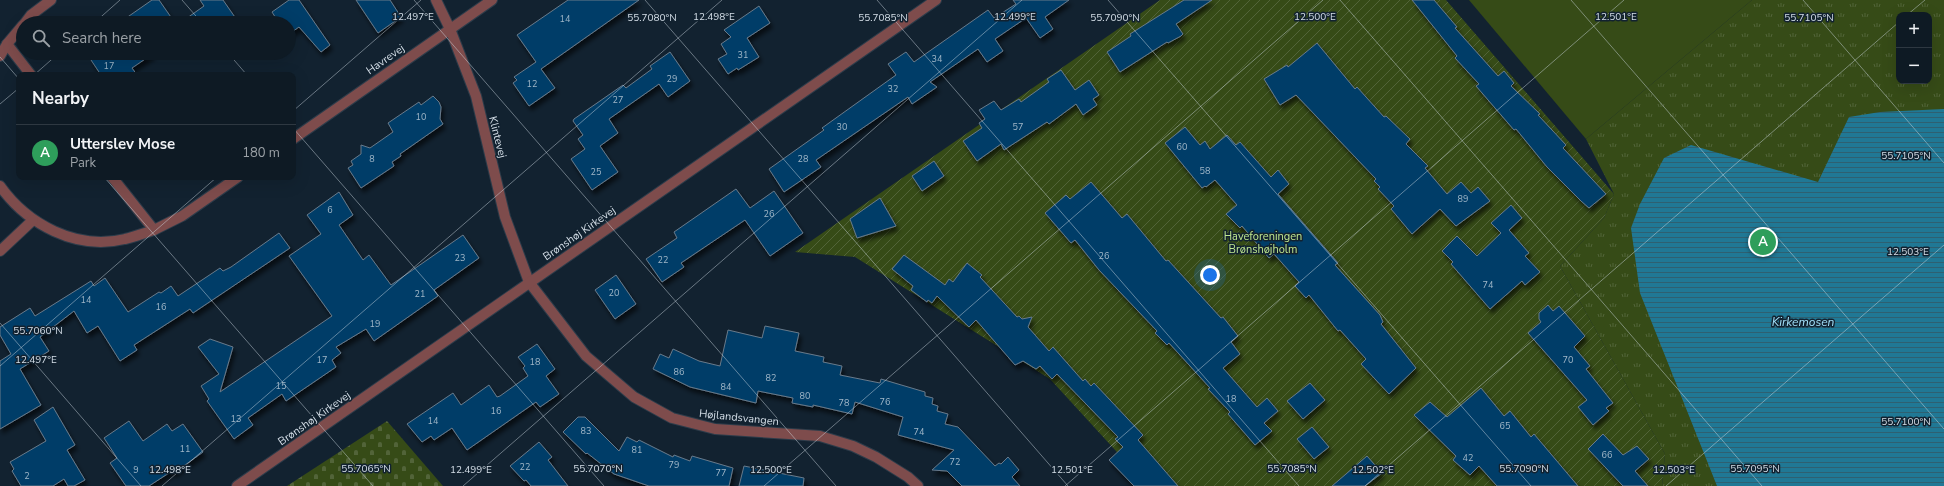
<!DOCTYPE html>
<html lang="en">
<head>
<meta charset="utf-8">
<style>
  body { margin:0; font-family:"Nunito Sans",sans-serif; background:#1c2731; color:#f1f3f6 }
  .controls { position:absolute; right:12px; top:12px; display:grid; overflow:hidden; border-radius:8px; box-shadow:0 4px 16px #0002 }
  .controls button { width:36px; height:36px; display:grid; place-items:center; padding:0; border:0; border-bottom:1px solid #2e3841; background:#0e1a24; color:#f1f3f6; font:20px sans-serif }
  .you { position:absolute; left:1210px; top:275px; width:14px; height:14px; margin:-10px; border:3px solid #fff; border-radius:50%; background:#1a73e8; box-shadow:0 0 0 6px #1a73e833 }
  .badge { display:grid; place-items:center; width:26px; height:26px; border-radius:50%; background:#f690cf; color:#fff; font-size:13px; font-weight:700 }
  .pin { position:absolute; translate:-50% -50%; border:2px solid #fff; box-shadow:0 1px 4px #0006 }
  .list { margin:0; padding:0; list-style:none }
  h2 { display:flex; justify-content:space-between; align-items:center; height:52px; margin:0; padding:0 16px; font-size:17px }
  h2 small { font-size:13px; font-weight:400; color:#9ba1a6 }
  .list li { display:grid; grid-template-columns:26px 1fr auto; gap:12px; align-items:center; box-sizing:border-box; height:56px; padding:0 16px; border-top:1px solid #2e3841 }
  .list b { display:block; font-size:15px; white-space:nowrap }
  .list p { margin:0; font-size:13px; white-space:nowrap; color:#9ba1a6 }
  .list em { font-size:13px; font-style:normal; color:#9ba1a6 }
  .icon { flex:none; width:22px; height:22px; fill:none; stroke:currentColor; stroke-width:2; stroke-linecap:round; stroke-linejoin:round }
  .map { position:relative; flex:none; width:1944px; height:486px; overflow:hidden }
  .search { position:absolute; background:#0e1a24; box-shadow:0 4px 16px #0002; left:16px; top:16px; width:280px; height:44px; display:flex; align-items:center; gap:10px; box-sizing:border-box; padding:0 14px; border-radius:22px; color:#9ba1a6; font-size:15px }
  .panel { position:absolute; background:#0e1a24; box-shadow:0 4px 16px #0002; left:16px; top:72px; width:280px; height:108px; border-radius:8px }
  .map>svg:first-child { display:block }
</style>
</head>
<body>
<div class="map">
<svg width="1944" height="486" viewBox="0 0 1944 486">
  <defs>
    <pattern id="cemetery-stones" width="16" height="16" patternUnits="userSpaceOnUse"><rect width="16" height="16" fill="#364b17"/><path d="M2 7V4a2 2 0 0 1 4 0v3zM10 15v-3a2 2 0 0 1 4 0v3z" fill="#526439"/></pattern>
    <pattern id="park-tufts" width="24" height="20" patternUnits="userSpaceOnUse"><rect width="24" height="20" fill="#364b17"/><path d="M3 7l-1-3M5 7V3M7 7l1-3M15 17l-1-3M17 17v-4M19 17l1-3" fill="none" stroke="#526439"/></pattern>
    <pattern id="garden-furrows" width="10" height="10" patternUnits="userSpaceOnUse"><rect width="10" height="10" fill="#364b17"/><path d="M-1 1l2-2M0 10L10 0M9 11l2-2" fill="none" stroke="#526439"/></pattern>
    <pattern id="water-rules" width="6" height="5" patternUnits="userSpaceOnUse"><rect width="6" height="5" fill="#207895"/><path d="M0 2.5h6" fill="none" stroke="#2e6071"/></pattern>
    <filter id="shadow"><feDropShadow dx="2.5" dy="4.5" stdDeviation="2" flood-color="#0009"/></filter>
  </defs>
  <rect width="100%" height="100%" fill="#122230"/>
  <polygon fill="#364b17" points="1469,0 1752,0 1586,139"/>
  <polygon fill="url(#cemetery-stones)" points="387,421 443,486 287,486"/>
  <path fill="url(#park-tufts)" fill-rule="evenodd" d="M1752,0H1944V486H1662L1665,454L1560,266L1604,218L1614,194L1586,139ZM1899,15H1929V81H1899Z"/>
  <polygon fill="url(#garden-furrows)" points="1160,0 1446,0 1614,194 1604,218 1560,266 1665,454 1662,486 1148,486 1050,379 855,257 795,252"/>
  <polygon fill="url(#water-rules)" points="1944,109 1944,486 1717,486 1640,293 1631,228 1640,204 1664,158 1691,145 1818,182 1849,117 1880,112"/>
  <g fill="#003e67" stroke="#687a8b" filter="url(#shadow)">
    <polygon points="152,0 159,0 175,23 119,23"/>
    <polygon points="200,0 223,0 239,23 180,23 204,6"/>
    <polygon points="289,0 299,0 330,45 321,52 299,27 289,34 289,23 279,23 272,12"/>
    <polygon points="356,0 390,0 401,17 378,33"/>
    <polygon points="568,0 639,0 541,69 555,88 529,106 513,83 517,80 514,77 536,62 517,35"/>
    <polygon points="1013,0 1069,0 1045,17 1053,29 1040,38 1026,18 995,39 1003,51 987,62 978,49 930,82 937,87 912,104 908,97 816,160 821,167 784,192 769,169 824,130 822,128 896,75 888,64 906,52 914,62 988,10 994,18 1016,4"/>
    <polygon points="1184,0 1212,0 1176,24 1183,34 1181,36 1168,43 1167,42 1120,72 1107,52 1131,36 1130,34"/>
    <polygon points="1412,0 1434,0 1457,27 1455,28 1498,76 1504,71 1514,83 1511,86 1540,114 1538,115 1566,145 1563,148 1606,194 1589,208 1581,201 1547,167 1516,129 1514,130 1476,86 1479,84 1455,58 1457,56"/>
    <polygon points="759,6 770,23 747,38 759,57 738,70 737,68 728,74 718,59 727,54 721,44 731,37 724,30"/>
    <polygon points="1317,43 1355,89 1357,87 1384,117 1386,116 1410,139 1406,144 1428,166 1425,168 1447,194 1461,182 1471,193 1478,187 1490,201 1456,226 1440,209 1412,234 1391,209 1394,206 1378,189 1380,187 1374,181 1376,179 1296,95 1280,105 1264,79 1287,65 1288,67"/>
    <polygon points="670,52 690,81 668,97 659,84 609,119 618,133 600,146 618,172 592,190 571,159 585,149 578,139 583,135 573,121 574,119 623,85 626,88 652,69 650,66"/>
    <polygon points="101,53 154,53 132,68 137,75 101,75 91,60"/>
    <polygon points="1061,70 1075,90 1089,80 1099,95 1093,99 1097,105 1083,115 1076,104 1049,124 1047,122 1004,150 1001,144 977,161 963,141 982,128 979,123 985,119 979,110 994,101 1001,110 1019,99 1021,102 1049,82 1047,79"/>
    <polygon points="433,96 439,102 441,107 440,119 443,124 400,154 401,156 392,162 394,166 361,188 348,168 353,165 351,161 361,154 361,145 370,148 393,132 388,123 419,102 421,105"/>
    <polygon points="1185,127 1200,145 1205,141 1210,149 1227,135 1236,145 1240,142 1271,177 1278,170 1289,184 1278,194 1338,263 1335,265 1380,315 1383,322 1381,324 1416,368 1389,394 1361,364 1366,359 1340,330 1338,331 1309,295 1306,298 1295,286 1299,282 1274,254 1269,258 1242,226 1240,228 1226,214 1237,205 1215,180 1206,187 1205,186 1202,188 1165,143"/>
    <polygon points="934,161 944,176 922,191 912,176"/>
    <polygon points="1091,182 1122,218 1127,214 1166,261 1168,260 1221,318 1223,317 1238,336 1231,342 1240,354 1223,368 1257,407 1267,398 1278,411 1264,423 1272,431 1255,445 1228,414 1230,412 1208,389 1210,388 1169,343 1167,345 1155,333 1157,331 1099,270 1075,240 1071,243 1045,213 1066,195 1070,199"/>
    <polygon points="736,189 750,208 774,191 803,233 770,256 745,220 681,263 684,267 662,282 646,259 677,238 674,232"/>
    <polygon points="339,192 353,215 339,225 363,260 369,255 391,285 463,235 479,258 434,290 438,296 374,341 366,329 336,347 341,353 332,360 336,367 286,401 282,394 248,418 253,425 234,439 207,401 209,399 201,386 219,374 198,347 210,339 233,347 220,392 332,316 289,256 321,234 307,215"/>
    <polygon points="880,198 896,226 857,238 850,219"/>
    <polygon points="1511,205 1522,218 1509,230 1529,253 1525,256 1540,272 1525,285 1522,281 1490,309 1451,264 1453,262 1442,251 1457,236 1477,256 1501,233 1491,223"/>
    <polygon points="279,233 290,248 193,313 190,309 134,345 137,350 120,361 98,326 87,333 74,311 40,337 49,351 20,369 41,405 0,429 0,361 11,354 0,335 0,327 30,308 35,316 91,281 94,286 105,278 128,312 159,292 161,293 171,286 178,296 220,268 223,271 231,267"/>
    <polygon points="904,255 945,285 949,279 953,282 967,263 982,275 980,277 1017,317 1019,316 1022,319 1032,317 1028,327 1049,351 1053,347 1083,381 1085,379 1091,386 1094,383 1143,435 1138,440 1178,486 1134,486 1109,460 1123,447 1115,439 1118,437 1057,374 1052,379 1040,366 1036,369 1023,361 1015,365 976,320 969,327 937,296 932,303 928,300 927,302 911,290 913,286 892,269"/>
    <polygon points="616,275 636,304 615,319 595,290"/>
    <polygon points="1548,305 1553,311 1559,306 1585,336 1574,347 1590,366 1586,369 1613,403 1606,408 1609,411 1593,425 1578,407 1587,400 1528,333 1541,322 1539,319 1539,313"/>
    <polygon points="765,326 799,333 795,351 824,357 823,362 842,366 840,375 880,383 881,379 925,392 925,396 933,398 932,404 938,406 937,411 948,414 945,424 958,427 995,466 999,463 1001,464 1008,457 1019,470 1012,477 1020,486 962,486 947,471 932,470 954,450 898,435 903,417 855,402 852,414 813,405 813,407 792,403 793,398 758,391 756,403 690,387 653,369 660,354 669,358 673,349 699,361 720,366 728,330 762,338"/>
    <polygon points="537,344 555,369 546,376 559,394 540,407 536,402 467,450 452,428 434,440 431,436 422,442 407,424 453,393 461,405 489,385 497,397 500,396 528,376 523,368 525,366 518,357"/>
    <polygon points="1310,383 1325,400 1303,419 1287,401"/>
    <polygon points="1481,388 1504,416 1510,411 1531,437 1534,434 1578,486 1497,486 1479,466 1470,475 1453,460 1456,456 1414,415 1430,402 1447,417"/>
    <polygon points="53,407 75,445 67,450 85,480 74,486 68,486 64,479 53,486 21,486 12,471 14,469 10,462 46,441 34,420"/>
    <polygon points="578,417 585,417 619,451 627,437 637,442 639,440 673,457 674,455 690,461 692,456 733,468 729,486 649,486 614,474 587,453 586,454 563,432"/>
    <polygon points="129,421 143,441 167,424 172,431 183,424 203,452 174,473 172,471 149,486 126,486 110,463 117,458 104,438"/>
    <polygon points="1312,427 1329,447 1314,459 1297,439"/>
    <polygon points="1603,434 1623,455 1637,446 1649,459 1635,471 1648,486 1623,486 1588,449"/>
    <polygon points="539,442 552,457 548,460 568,486 531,486 526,480 524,481 510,466"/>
    <polygon points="1367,456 1382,473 1365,486 1332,486"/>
    <polygon points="744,466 804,478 803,486 739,486"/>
  </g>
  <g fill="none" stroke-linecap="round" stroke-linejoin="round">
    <g stroke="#2d3c4a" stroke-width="12">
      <g id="minor">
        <polyline points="436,0 450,29 476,96 505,217 529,282 586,356 634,397 672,418 715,429 820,436 853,446 876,457 908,477 918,486"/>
        <polyline points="25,23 31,15 51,0"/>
        <polyline points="7,44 31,75"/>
        <polyline points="0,56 7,44 23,25"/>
        <polyline points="293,139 492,0"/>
        <path d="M0,186C27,224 76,251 125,239C135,237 144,233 154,230L112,177"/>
        <polyline points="154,230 182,216 238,177"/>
        <polyline points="0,251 33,220"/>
        <polyline points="237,486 936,0"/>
      </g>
    </g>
    <use href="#minor" stroke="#7e4c4c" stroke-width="10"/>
  </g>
  <path fill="none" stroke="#d5dfe8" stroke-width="1" stroke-opacity="0.45" d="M182,0L202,23M414,0L836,486M645,0L1068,486M877,0L1299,486M1108,0L1531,486M1340,0L1762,486M1571,0L1944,429M1803,0L1944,163M1907,15L1925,0M94,23L120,0M228,53L247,75M0,57L19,79M34,75L59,53M0,104L19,88M293,111L421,0M293,128L604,486M104,177L373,486M0,323L141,486M0,366L217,177M162,486L722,0M463,486L1022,0M764,486L1323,0M1065,486L1624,0M1365,486L1899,22M1666,486L1944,245"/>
  <g text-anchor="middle" stroke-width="3" stroke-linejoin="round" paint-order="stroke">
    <g font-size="9" fill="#a0b7c8">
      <text x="565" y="22">14</text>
      <text x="743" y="58">31</text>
      <text x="937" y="62">34</text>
      <text x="109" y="69">17</text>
      <text x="672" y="82">29</text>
      <text x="532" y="87">12</text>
      <text x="893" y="92">32</text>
      <text x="618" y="103">27</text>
      <text x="421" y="120">10</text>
      <text x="842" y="130">30</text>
      <text x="1018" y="130">57</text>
      <text x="1182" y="150">60</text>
      <text x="372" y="162">8</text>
      <text x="803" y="162">28</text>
      <text x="1205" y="174">58</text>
      <text x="596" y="175">25</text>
      <text x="1463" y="202">89</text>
      <text x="330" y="213">6</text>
      <text x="769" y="217">26</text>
      <text x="1104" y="259">26</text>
      <text x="460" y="261">23</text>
      <text x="663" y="263">22</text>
      <text x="1488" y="288">74</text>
      <text x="614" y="296">20</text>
      <text x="420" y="297">21</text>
      <text x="86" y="303">14</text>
      <text x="161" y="310">16</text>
      <text x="375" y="327">19</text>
      <text x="322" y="363">17</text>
      <text x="1568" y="363">70</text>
      <text x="535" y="365">18</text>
      <text x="679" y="375">86</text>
      <text x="771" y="381">82</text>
      <text x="281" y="389">15</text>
      <text x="726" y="390">84</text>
      <text x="805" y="399">80</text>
      <text x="1231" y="402">18</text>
      <text x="885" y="405">76</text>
      <text x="844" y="406">78</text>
      <text x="496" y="414">16</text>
      <text x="236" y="422">13</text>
      <text x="433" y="424">14</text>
      <text x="1505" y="429">65</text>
      <text x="586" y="434">83</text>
      <text x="919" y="435">74</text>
      <text x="185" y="452">11</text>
      <text x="637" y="453">81</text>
      <text x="1607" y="458">66</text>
      <text x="1468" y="461">42</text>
      <text x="955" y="465">72</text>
      <text x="674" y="468">79</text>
      <text x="525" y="470">22</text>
      <text x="136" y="473">9</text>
      <text x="721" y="476">77</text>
      <text x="27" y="479">2</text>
    </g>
    <g font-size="11" fill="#d5dfe8" stroke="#122230">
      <text transform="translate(385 59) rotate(-35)" y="4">Havrevej</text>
      <text transform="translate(498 137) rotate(76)" y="4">Klintevej</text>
      <text transform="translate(579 233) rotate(-35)" y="4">Brønshøj Kirkevej</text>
      <text transform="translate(739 417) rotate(6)" y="4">Højlandsvangen</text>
      <text transform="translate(314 418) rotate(-35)" y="4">Brønshøj Kirkevej</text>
    </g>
    <g font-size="11" fill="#bfe790" stroke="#122230">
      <text x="1263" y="240">Haveforeningen<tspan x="1263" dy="13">Brønshøjholm</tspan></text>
    </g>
    <g font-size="12" font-style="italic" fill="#a1e0f9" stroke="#122230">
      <text x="1803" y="326">Kirkemosen</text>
    </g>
  </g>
  <g font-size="10" text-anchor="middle" fill="#d5dfe8" stroke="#122230" stroke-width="3" stroke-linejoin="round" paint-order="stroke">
    <text x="413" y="20">12.497°E</text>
    <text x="714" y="20">12.498°E</text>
    <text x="1015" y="20">12.499°E</text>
    <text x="1315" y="20">12.500°E</text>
    <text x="1616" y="20">12.501°E</text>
    <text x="652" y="21">55.7080°N</text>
    <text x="883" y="21">55.7085°N</text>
    <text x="1115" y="21">55.7090°N</text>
    <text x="1809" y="21">55.7105°N</text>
    <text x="1906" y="159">55.7105°N</text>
    <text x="1908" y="255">12.503°E</text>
    <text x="38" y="334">55.7060°N</text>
    <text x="36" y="363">12.497°E</text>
    <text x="1906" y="425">55.7100°N</text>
    <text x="366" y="472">55.7065°N</text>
    <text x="598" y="472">55.7070°N</text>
    <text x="1292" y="472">55.7085°N</text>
    <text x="1524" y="472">55.7090°N</text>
    <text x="1755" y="472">55.7095°N</text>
    <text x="170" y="473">12.498°E</text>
    <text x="471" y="473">12.499°E</text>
    <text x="771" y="473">12.500°E</text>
    <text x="1072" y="473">12.501°E</text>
    <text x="1373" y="473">12.502°E</text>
    <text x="1674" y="473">12.503°E</text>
  </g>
</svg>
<div class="controls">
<button>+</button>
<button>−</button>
</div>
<div class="you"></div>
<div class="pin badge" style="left:1763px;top:242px;background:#2e9e5b">A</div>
<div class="search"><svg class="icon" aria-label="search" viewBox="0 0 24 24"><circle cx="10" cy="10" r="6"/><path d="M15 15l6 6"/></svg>Search here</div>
<section class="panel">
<h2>Nearby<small></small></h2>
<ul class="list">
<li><span class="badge" style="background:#2e9e5b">A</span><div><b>Utterslev Mose</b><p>Park</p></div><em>180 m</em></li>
</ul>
</section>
</div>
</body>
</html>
